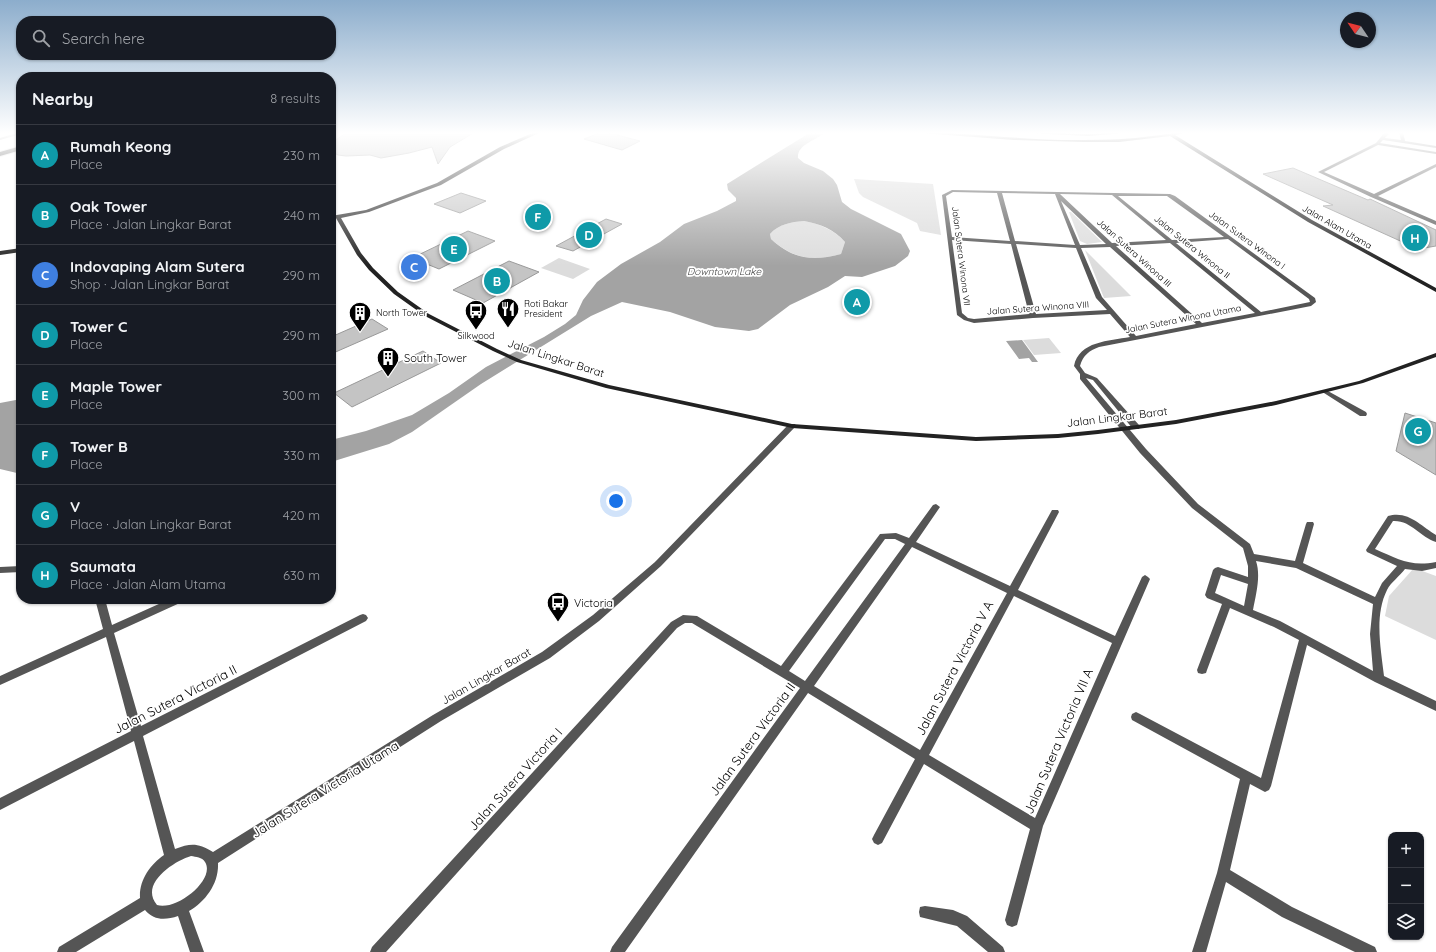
<!DOCTYPE html>
<html lang="en">
<head>
<meta charset="utf-8">
<style>
  body { margin:0; font-family:Quicksand,sans-serif; background:#20242c; color:#f1f3f6 }
  .controls { position:absolute; right:12px; bottom:12px; display:grid; overflow:hidden; border-radius:8px; box-shadow:0 1px 3px #0004 }
  .controls button { width:36px; height:36px; display:grid; place-items:center; padding:0; border:0; border-bottom:1px solid #363941; background:#171b24; color:#f1f3f6; font:20px sans-serif }
  .compass { position:absolute; left:1340px; top:12px; width:36px; height:36px; border-radius:50%; background:#171b24; box-shadow:0 1px 3px #0004; rotate:305deg }
  .you { position:absolute; left:616px; top:501px; width:14px; height:14px; margin:-10px; border:3px solid #fff; border-radius:50%; background:#1a73e8; box-shadow:0 0 0 6px #1a73e833 }
  .badge { display:grid; place-items:center; width:26px; height:26px; border-radius:50%; background:#7c3aed; color:#fff; font-size:13px; font-weight:700 }
  .pin { position:absolute; translate:-50% -50%; border:2px solid #fff; box-shadow:0 1px 4px #0006 }
  .list { margin:0; padding:0; list-style:none }
  h2 { display:flex; justify-content:space-between; align-items:center; height:52px; margin:0; padding:0 16px; font-size:17px }
  h2 small { font-size:13px; font-weight:400; color:#9ea1a6 }
  .list li { display:grid; grid-template-columns:26px 1fr auto; gap:12px; align-items:center; box-sizing:border-box; height:60px; padding:0 16px; border-top:1px solid #363941 }
  .list b { display:block; font-size:15px; white-space:nowrap }
  .list p { margin:0; font-size:13px; white-space:nowrap; color:#9ea1a6 }
  .list em { font-size:13px; font-style:normal; color:#9ea1a6 }
  .icon { flex:none; width:22px; height:22px; fill:none; stroke:currentColor; stroke-width:2; stroke-linecap:round; stroke-linejoin:round }
  .map { position:relative; flex:none; width:1436px; height:952px; overflow:hidden }
  .search { position:absolute; background:#171b24; box-shadow:0 1px 3px #0004; left:16px; top:16px; width:320px; height:44px; display:flex; align-items:center; gap:10px; box-sizing:border-box; padding:0 14px; border-radius:16px; color:#9ea1a6; font-size:15px }
  .panel { position:absolute; background:#171b24; box-shadow:0 1px 3px #0004; left:16px; top:72px; width:320px; height:532px; border-radius:16px }
  .map>svg:first-child { display:block }
</style>
</head>
<body>
<div class="map">
<svg width="1436" height="952" viewBox="0 0 1436 952">
  <rect width="100%" height="100%" fill="#fff"/>
  <g fill="#dcdcdc">
    <polygon points="854,179 933,184 941,235 920,231 917,223 863,197 859,193"/>
    <polygon points="1069,212 1071,212 1102,242 1087,244 1080,241"/>
    <path d="M804,221C820,224 834,230 845,242L841,254C812,262 794,259 771,239L770,234C779,224 791,222 804,221Z"/>
    <polygon points="1085,250 1131,296 1104,298"/>
    <polygon points="559,258 590,269 573,279 541,268"/>
    <polygon points="1049,338 1061,353 1034,355 1023,340"/>
    <polygon points="1414,568 1436,576 1436,640 1385,616 1389,596"/>
  </g>
  <g fill="#a3a3a3" fill-rule="evenodd">
    <path d="M811,132L823,134C814,141 797,145 798,158L804,163L823,171L833,179L837,185L842,202L851,209L901,234L910,251L908,256L895,266L862,277L845,276L828,287L790,305L758,329L749,331L715,327L670,312L622,302L591,316L481,384L412,432L389,444L331,462V440L366,431L412,415L449,393L486,367L544,337L565,324L576,315L583,300L597,282L621,264L660,242L684,224L717,211L736,201V198L728,190L727,184ZM804,221C820,224 834,229 845,242L841,254C812,262 793,259 771,239L770,234C779,224 791,222 804,221Z"/>
    <polygon points="1022,340 1038,362 1032,362 1029,358 1019,359 1006,341"/>
    <polygon points="21,399 21,474 0,469 0,403"/>
  </g>
  <g fill="#c4c4c4" stroke="#999">
    <polygon points="348,132 475,132 450,147 438,164 432,147 409,153 381,158 370,155 346,156 338,155 331,151 331,144 334,141"/>
    <polygon points="601,132 606,132 640,141 622,150 584,139"/>
    <polygon points="1293,168 1368,200 1370,199 1436,230 1436,246 1418,249 1323,206 1333,205 1263,174"/>
    <polygon points="461,193 486,201 460,213 434,204"/>
    <polygon points="606,219 622,224 573,251 556,246"/>
    <polygon points="468,231 495,241 439,269 412,258"/>
    <polygon points="509,261 539,272 483,303 453,290"/>
    <polygon points="372,319 388,329 331,354 331,337"/>
    <polygon points="423,351 441,363 352,407 334,393"/>
    <polygon points="1405,413 1436,423 1436,475 1396,451"/>
  </g>
  <g fill="none" stroke-linecap="round" stroke-linejoin="round">
    <g stroke="#dbdbdb" stroke-width="2">
      <polygon id="highway" points="21,146 21,150 0,156 0,152"/>
    </g>
    <g fill="#555" fill-rule="evenodd">
      <polygon points="19,132 21,132 21,134 0,140 0,138"/>
      <polygon points="1385,132 1390,132 1385,138 1401,140 1399,132 1403,132 1405,141 1436,146 1436,148 1383,140 1380,143 1436,152 1436,154 1378,145 1324,172 1374,194 1436,164 1436,167 1378,196 1436,221 1436,225 1371,197 1318,172 1376,143"/>
      <path d="M952,190L1170,194L1175,196L1315,298L1316,302L1311,306L1099,347C1089,351 1083,355 1080,366L1085,373L1097,378L1139,425L1140,427L1139,429H1133L1093,380L1086,378L1146,449L1198,504L1250,544L1254,554L1295,561L1306,524L1307,522H1313L1314,524L1303,563L1375,597L1382,583L1397,566L1367,552L1366,550L1388,516C1408,510 1421,526 1436,535V542C1420,537 1411,520 1393,521L1375,549C1398,559 1410,567 1436,562V568L1422,571L1405,569C1400,576 1391,582 1387,590C1374,616 1381,649 1384,676L1436,701V711L1375,682L1307,645L1271,786L1269,790L1265,792L1250,784L1230,870L1292,907L1375,947L1377,952H1355L1282,917L1226,882L1206,952H1192L1217,873L1240,779L1132,720L1131,717L1132,714L1136,712L1140,714L1261,778L1299,640L1274,627L1230,608L1207,670L1206,673L1202,674L1198,673L1197,670L1222,604L1207,598L1205,595L1213,570L1215,568L1218,567L1248,577V566L1243,548L1192,508L1140,453L1080,379V374L1074,366C1079,341 1109,341 1130,337L1110,314L1033,318L974,323L964,320L957,315L942,195ZM953,192L997,193L1010,241L952,237L946,196ZM1002,193L1055,194L1075,245L1015,241ZM1060,194L1112,195L1166,240L1112,243ZM1118,196H1167L1224,237L1172,240ZM1061,201L1106,244L1080,245ZM1228,239L1309,299L1310,302L1261,312L1176,243ZM952,240L1011,244L1029,314L974,319L968,318L962,313ZM1170,243L1255,313L1202,323L1116,246ZM1016,244L1076,248L1096,298L1107,310L1036,314ZM1110,247L1196,324L1136,336L1102,297L1081,248ZM1256,561L1296,568L1373,604L1370,634L1373,671L1280,621L1253,610C1256,594 1261,576 1256,561ZM1221,575L1248,584L1244,606L1215,593Z"/>
      <polygon points="1326,390 1366,412 1367,414 1366,416 1360,416 1324,393 1322,392"/>
      <path d="M789,424H795L796,426L661,566L599,621L550,658L441,721L218,863C219,883 206,901 189,911L204,952H190L178,916C166,920 154,921 145,910L76,952H57L59,947L140,898C139,880 150,865 164,855L134,741L0,810V798L131,731L106,637L0,685V676L103,629L95,599H105L112,625L170,599H184L182,602L114,633L141,726L360,615L363,614L366,615L368,618L366,621L143,736L175,849C191,843 198,843 213,852L433,715L542,652L593,615L655,562ZM191,856C196,857 202,857 205,862C216,879 177,911 157,905C139,884 174,861 191,856Z"/>
      <path d="M936,504L940,507L916,542L1010,586L1052,510H1058L1059,512L1018,590L1115,636L1142,577L1145,575L1148,577L1150,579L1043,826L1017,925L1012,927L1007,925L1005,920L1030,829L924,764L882,843L878,845L874,843L872,839L874,835L915,759L808,693L625,952H610L612,947L800,688L692,623H685L677,628L386,952H370L372,947L671,622L683,615L697,616L781,666L880,534L896,533L909,538L933,505ZM885,539H895L905,544L805,681L789,671ZM912,547L1007,593L920,750L814,686ZM1014,596L1112,643L1035,818L929,755Z"/>
      <polygon points="21,566 21,572 0,573 0,567"/>
      <polygon points="925,906 953,910 967,916 1003,947 1005,952 988,952 957,926 920,917 919,912 920,907"/>
    </g>
    <g fill="#222" fill-rule="evenodd">
      <polygon points="535,132 541,132 504,149 441,185 369,212 341,218 361,253 373,268 398,292 429,314 497,349 521,360 609,385 792,424 976,437 1058,434 1098,430 1176,420 1276,401 1359,381 1436,353 1436,357 1363,383 1276,405 1176,424 1098,434 1058,438 976,441 792,428 606,388 517,362 493,351 425,316 394,294 369,270 357,255 336,218 331,220 331,216 366,210 437,183 500,147"/>
      <path d="M909,132C968,132 1026,141 1085,140C1107,140 1130,139 1152,136C1164,135 1175,132 1188,132L1175,135L1312,220L1436,288V292L1308,222L1170,136L1119,142H1084L1014,140Z"/>
      <polygon points="1013,132 1088,134 1136,132 1088,136"/>
      <polygon points="21,248 21,252 0,255 0,251"/>
    </g>
    <use href="#highway" fill="#000" fill-rule="evenodd"/>
  </g>
  <linearGradient id="sky" x2="0" y2="1"><stop stop-color="#8cadcc"/><stop offset="0.5" stop-color="#fff"/><stop offset="1" stop-color="#fff" stop-opacity="0"/></linearGradient>
  <rect width="1436" height="266" fill="url(#sky)"/>
  <defs>
    <g id="restaurant-pin" transform="scale(1.15)"><path d="M0 17L-7.5 6A9.5 9.5 0 1 1 7.5 6Z" fill="#000" stroke="#fff"/><path d="M-5-6h1v4h1v-4h1v4h1v-4h1v5L-1.5 .5V6h-2V.5L-5-1ZM5-6V6H3V1.5H1.5Q1.5-4 5-6Z" fill="#fff"/></g>
    <g id="bus-pin" transform="scale(1.15)"><path d="M0 17L-7.5 6A9.5 9.5 0 1 1 7.5 6Z" fill="#000" stroke="#fff"/><path d="M-5-6H5V4H4V6H2V4H-2V6H-4V4H-5ZM-3.5-4V0h7V-4ZM-3.5 1.2v1.5H-2V1.2ZM2 1.2v1.5H3.5V1.2Z" fill="#fff"/></g>
    <g id="building-pin" transform="scale(1.15)"><path d="M0 17L-7.5 6A9.5 9.5 0 1 1 7.5 6Z" fill="#000" stroke="#fff"/><path d="M-4-6H4V6H1V3H-1V6H-4ZM-2.5-4.3h1.7v1.8h-1.7ZM.8-4.3h1.7v1.8H.8ZM-2.5-1h1.7V.8h-1.7ZM.8-1h1.7V.8H.8Z" fill="#fff"/></g>
  </defs>
  <g fill-rule="evenodd">
    <use href="#restaurant-pin" x="508" y="309"/>
    <use href="#bus-pin" x="476" y="311"/>
    <use href="#building-pin" x="360" y="313"/>
    <use href="#building-pin" x="388" y="358"/>
    <use href="#bus-pin" x="558" y="603"/>
  </g>
  <g text-anchor="middle" stroke-width="3.5" stroke-linejoin="round" paint-order="stroke">
    <g font-size="9" fill="#000" stroke="#fff">
      <text transform="translate(1337 227) rotate(30)" y="3">Jalan Alam Utama</text>
      <text transform="translate(1247 240) rotate(36)" y="3">Jalan Sutera Winona I</text>
      <text transform="translate(1192 247) rotate(39)" y="3">Jalan Sutera Winona II</text>
      <text transform="translate(1134 253) rotate(42)" y="3">Jalan Sutera Winona III</text>
      <text transform="translate(961 256) rotate(83)" y="3">Jalan Sutera Winona VII</text>
      <text transform="translate(1038 308) rotate(-4)" y="3">Jalan Sutera Winona VIII</text>
      <text transform="translate(1183 319) rotate(-11)" y="3">Jalan Sutera Winona Utama</text>
    </g>
    <g font-size="9" fill="#000" stroke="#fff" text-anchor="start">
      <text x="524" y="307">Roti Bakar<tspan x="524" dy="10">President</tspan></text>
      <text x="376" y="316">North Tower</text>
      <text x="476" y="339" text-anchor="middle">Silkwood</text>
    </g>
    <g font-size="10" font-style="italic" fill="#444" stroke="#fff">
      <text x="724" y="275">Downtown Lake</text>
    </g>
    <g font-size="11" fill="#000" stroke="#fff" text-anchor="start">
      <text x="404" y="362">South Tower</text>
      <text x="574" y="607">Victoria</text>
    </g>
    <g font-size="11" fill="#000" stroke="#fff">
      <text transform="translate(556 358) rotate(18)" y="4">Jalan Lingkar Barat</text>
      <text transform="translate(1117 417) rotate(-7)" y="4">Jalan Lingkar Barat</text>
      <text transform="translate(486 676) rotate(-30)" y="4">Jalan Lingkar Barat</text>
    </g>
    <g font-size="13" fill="#000" stroke="#fff">
      <text transform="translate(954 668) rotate(-62)" y="5">Jalan Sutera Victoria V A</text>
      <text transform="translate(175 699) rotate(-27)" y="5">Jalan Sutera Victoria II</text>
      <text transform="translate(752 739) rotate(-54)" y="5">Jalan Sutera Victoria II</text>
      <text transform="translate(1058 741) rotate(-67)" y="5">Jalan Sutera Victoria VII A</text>
      <text transform="translate(515 779) rotate(-48)" y="5">Jalan Sutera Victoria I</text>
      <text transform="translate(325 789) rotate(-32)" y="5">Jalan Sutera Victoria Utama</text>
    </g>
  </g>
</svg>
<div class="controls">
<button>+</button>
<button>−</button>
<button><svg class="icon" aria-label="layers" viewBox="0 0 24 24"><path d="M12 4l9 5-9 5-9-5zM3 14l9 5 9-5"/></svg></button>
</div>
<svg class="compass" viewBox="-18 -18 36 36"><path d="M0-13l5 13h-10z" fill="#e53935"/><path d="M0 13l5-13h-10z" fill="#9ea1a6"/></svg>
<div class="you"></div>
<div class="pin badge" style="left:857px;top:302px;background:#0f9aa8">A</div>
<div class="pin badge" style="left:497px;top:281px;background:#0f9aa8">B</div>
<div class="pin badge" style="left:414px;top:267px;background:#3f7fe0">C</div>
<div class="pin badge" style="left:589px;top:235px;background:#0f9aa8">D</div>
<div class="pin badge" style="left:454px;top:249px;background:#0f9aa8">E</div>
<div class="pin badge" style="left:538px;top:217px;background:#0f9aa8">F</div>
<div class="pin badge" style="left:1418px;top:431px;background:#0f9aa8">G</div>
<div class="pin badge" style="left:1415px;top:238px;background:#0f9aa8">H</div>
<div class="search"><svg class="icon" aria-label="search" viewBox="0 0 24 24"><circle cx="10" cy="10" r="6"/><path d="M15 15l6 6"/></svg>Search here</div>
<section class="panel">
<h2>Nearby<small>8 results</small></h2>
<ul class="list">
<li><span class="badge" style="background:#0f9aa8">A</span><div><b>Rumah Keong</b><p>Place</p></div><em>230 m</em></li>
<li><span class="badge" style="background:#0f9aa8">B</span><div><b>Oak Tower</b><p>Place · Jalan Lingkar Barat</p></div><em>240 m</em></li>
<li><span class="badge" style="background:#3f7fe0">C</span><div><b>Indovaping Alam Sutera</b><p>Shop · Jalan Lingkar Barat</p></div><em>290 m</em></li>
<li><span class="badge" style="background:#0f9aa8">D</span><div><b>Tower C</b><p>Place</p></div><em>290 m</em></li>
<li><span class="badge" style="background:#0f9aa8">E</span><div><b>Maple Tower</b><p>Place</p></div><em>300 m</em></li>
<li><span class="badge" style="background:#0f9aa8">F</span><div><b>Tower B</b><p>Place</p></div><em>330 m</em></li>
<li><span class="badge" style="background:#0f9aa8">G</span><div><b>V</b><p>Place · Jalan Lingkar Barat</p></div><em>420 m</em></li>
<li><span class="badge" style="background:#0f9aa8">H</span><div><b>Saumata</b><p>Place · Jalan Alam Utama</p></div><em>630 m</em></li>
</ul>
</section>
</div>
</body>
</html>
